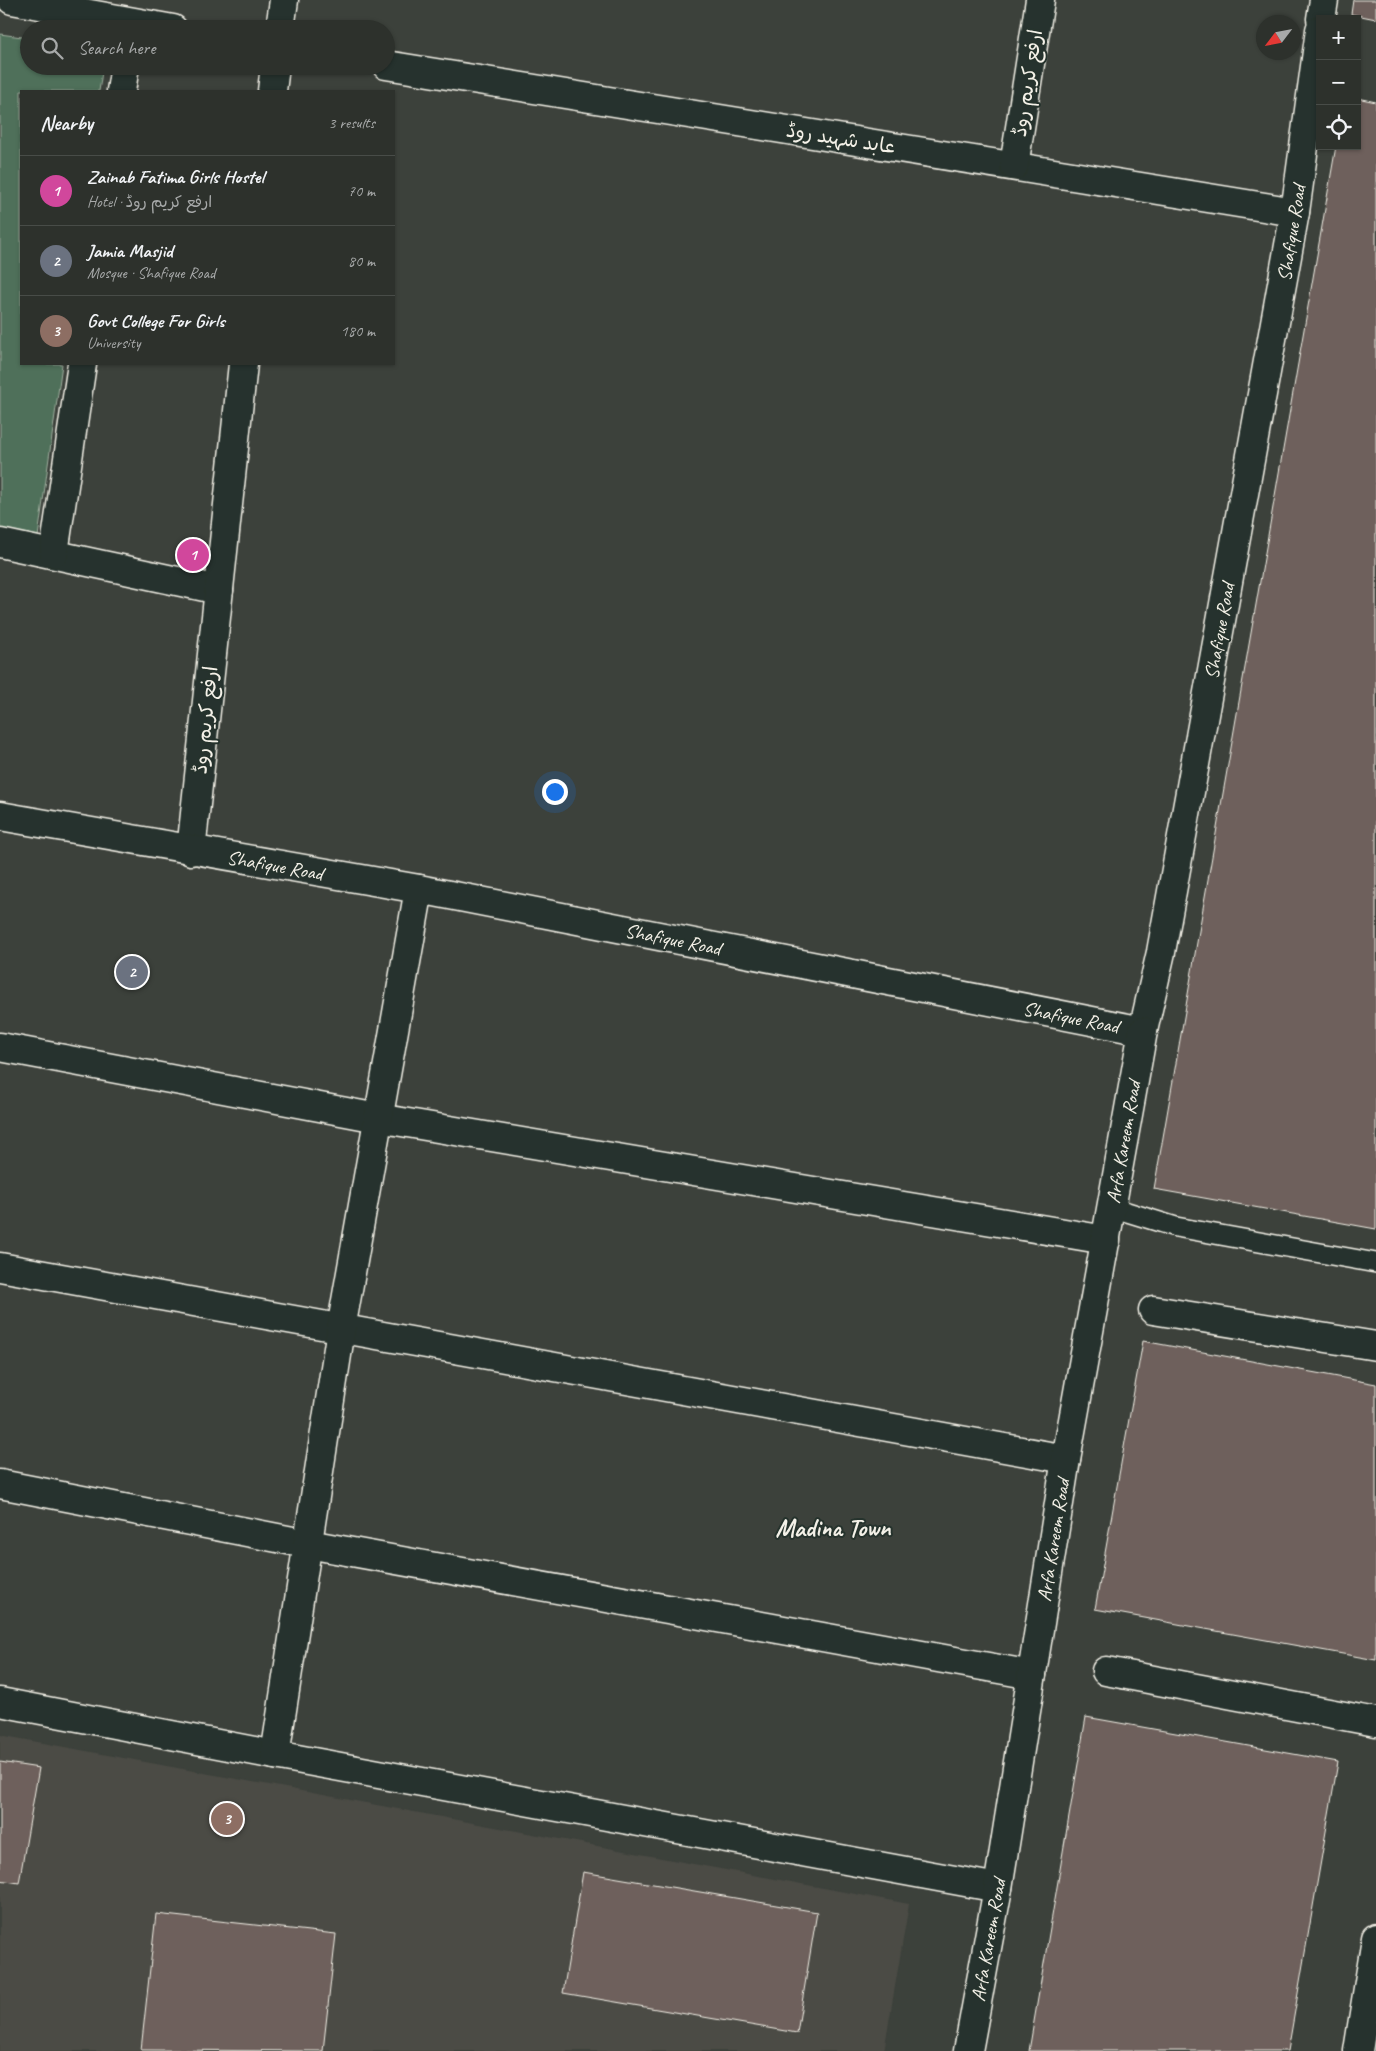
<!DOCTYPE html>
<html lang="en">
<head>
<meta charset="utf-8">
<style>
  body { margin:0; font-family:Caveat,"Playpen Sans Arabic",sans-serif; background:#353934; color:#f1f3f6 }
  .controls { position:absolute; right:15px; top:15px; display:grid; overflow:hidden; border-radius:0px; box-shadow:0 1px 4px #0004 }
  .controls button { width:45px; height:45px; display:grid; place-items:center; padding:0; border:0; border-bottom:1px solid #484c48; background:#2d312c; color:#f1f3f6; font:25px sans-serif }
  .compass { position:absolute; left:1256px; top:15px; width:45px; height:45px; border-radius:50%; background:#2d312c; box-shadow:0 1px 4px #0004; rotate:238deg }
  .you { position:absolute; left:554px; top:791px; width:18px; height:18px; margin:-12px; border:4px solid #fff; border-radius:50%; background:#1a73e8; box-shadow:0 0 0 8px #1a73e833 }
  .badge { display:grid; place-items:center; width:32px; height:32px; border-radius:50%; background:#d6ab8b; color:#fff; font-size:16px; font-weight:700 }
  .pin { position:absolute; translate:-50% -50%; border:2px solid #fff; box-shadow:0 1px 5px #0006 }
  .list { margin:0; padding:0; list-style:none }
  h2 { display:flex; justify-content:space-between; align-items:center; height:65px; margin:0; padding:0 20px; font-size:21px }
  h2 small { font-size:16px; font-weight:400; color:#a7a9a9 }
  .list li { display:grid; grid-template-columns:32px 1fr auto; gap:15px; align-items:center; box-sizing:border-box; height:70px; padding:0 20px; border-top:1px solid #484c48 }
  .list b { display:block; font-size:19px; white-space:nowrap }
  .list p { margin:0; font-size:16px; white-space:nowrap; color:#a7a9a9 }
  .list em { font-size:16px; font-style:normal; color:#a7a9a9 }
  .icon { flex:none; width:28px; height:28px; fill:none; stroke:currentColor; stroke-width:2; stroke-linecap:round; stroke-linejoin:round }
  .map { position:relative; flex:none; width:1376px; height:2051px; overflow:hidden }
  .search { position:absolute; background:#2d312c; box-shadow:0 1px 4px #0004; left:20px; top:20px; width:375px; height:55px; display:flex; align-items:center; gap:12px; box-sizing:border-box; padding:0 18px; border-radius:28px; color:#a7a9a9; font-size:19px }
  .panel { position:absolute; background:#2d312c; box-shadow:0 1px 4px #0004; left:20px; top:90px; width:375px; height:275px; border-radius:0px }
  .map>svg:first-child { display:block }
</style>
</head>
<body>
<div class="map">
<svg width="1376" height="2051" viewBox="0 0 1376 2051">
  <rect width="100%" height="100%" fill="#3c413b"/>
  <filter id="ink" filterUnits="userSpaceOnUse"><feTurbulence type="fractalNoise" baseFrequency=".02" numOctaves="2"/><feDisplacementMap in="SourceGraphic" scale="10" xChannelSelector="R" yChannelSelector="G"/><feConvolveMatrix kernelMatrix="1 2 1 2 8 2 1 2 1" color-interpolation-filters="sRGB"/></filter>
  <g filter="url(#ink)">
    <polygon fill="#4b4b45" points="0,1735 909,1904 884,2051 0,2051"/>
    <polygon fill="#4f705a" stroke="#a2b0a1" points="0,34 29,38 29,66 103,66 99,91 21,91 21,364 62,364 38,537 0,530"/>
    <g fill="#6e615c" stroke="#f4f1e8">
      <polygon points="1353,0 1376,0 1376,19 1351,14"/>
      <polygon points="1357,98 1376,102 1376,1229 1154,1189 1336,146 1357,146"/>
      <polygon points="1143,1341 1376,1384 1376,1660 1095,1609"/>
      <polygon points="1086,1717 1338,1762 1288,2051 1029,2051"/>
      <polygon points="0,1762 39,1768 19,1883 0,1880"/>
      <polygon points="583,1872 817,1912 797,2033 563,1993"/>
      <polygon points="156,1914 336,1934 323,2051 141,2050"/>
    </g>
    <g fill="none" stroke-linecap="round" stroke-linejoin="round">
      <g stroke="#f4f1e8" stroke-width="22">
        <polyline id="service" points="1111,1207 1176,1227 1376,1263"/>
      </g>
      <g stroke="#f4f1e8" stroke-width="31">
        <g id="minor">
          <polyline points="12,0 173,29"/>
          <polyline points="280,29 284,0"/>
          <polyline points="386,65 1295,212"/>
          <polyline points="121,91 125,66"/>
          <polyline points="272,91 275,66"/>
          <polyline points="1014,166 1040,0"/>
          <polyline points="0,543 219,590"/>
          <polyline points="54,553 82,364"/>
          <polyline points="191,851 243,364"/>
          <polyline points="0,1047 378,1118 1106,1240"/>
          <polyline points="0,1267 1066,1459"/>
          <polyline points="1153,1310 1376,1346"/>
          <polyline points="0,1484 308,1544 1032,1675"/>
          <polyline points="1106,1671 1376,1722"/>
          <polyline points="0,1702 275,1755 998,1888"/>
          <polyline points="275,1755 341,1329 419,889"/>
          <polyline points="1358,2051 1376,1938"/>
        </g>
      </g>
      <g stroke="#f4f1e8" stroke-width="31">
        <g id="tertiary">
          <polyline points="1321,19 1324,0"/>
          <polyline points="0,816 419,889 1143,1031 1161,952 1295,212 1320,30"/>
          <polyline points="968,2051 998,1888 1066,1459 1143,1031"/>
        </g>
      </g>
      <use href="#service" stroke="#26332d" stroke-width="19"/>
      <use href="#minor" stroke="#26332d" stroke-width="28"/>
      <use href="#tertiary" stroke="#26332d" stroke-width="28"/>
    </g>
  </g>
  <g text-anchor="middle" stroke-width="4" stroke-linejoin="round" paint-order="stroke">
    <g font-size="20" fill="#f4f1e8" stroke="#26332d">
      <text transform="translate(1027 83) rotate(-81)" y="7">ارفع کریم روڈ</text>
      <text transform="translate(841 138) rotate(9)" y="7">عابد شہید روڈ</text>
      <text transform="translate(1291 233) rotate(-81)" y="7">Shafique Road</text>
      <text transform="translate(1219 631) rotate(-80)" y="7">Shafique Road</text>
      <text transform="translate(205 720) rotate(-84)" y="7">ارفع کریم روڈ</text>
      <text transform="translate(275 865) rotate(10)" y="7">Shafique Road</text>
      <text transform="translate(673 939) rotate(11)" y="7">Shafique Road</text>
      <text transform="translate(1071 1017) rotate(11)" y="7">Shafique Road</text>
      <text transform="translate(1123 1142) rotate(-80)" y="7">Arfa Kareem Road</text>
      <text transform="translate(1053 1540) rotate(-81)" y="7">Arfa Kareem Road</text>
      <text transform="translate(988 1940) rotate(-80)" y="7">Arfa Kareem Road</text>
    </g>
    <g font-size="25" font-weight="bold" fill="#f4f1e8" stroke="#26332d">
      <text x="833" y="1536">Madina Town</text>
    </g>
  </g>
</svg>
<div class="controls">
<button>+</button>
<button>−</button>
<button><svg class="icon" aria-label="locate" viewBox="0 0 24 24"><circle cx="12" cy="12" r="6"/><path d="M12 2v4M12 18v4M2 12h4M18 12h4"/></svg></button>
</div>
<svg class="compass" viewBox="-18 -18 36 36"><path d="M0-13l5 13h-10z" fill="#e53935"/><path d="M0 13l5-13h-10z" fill="#a7a9a9"/></svg>
<div class="you"></div>
<div class="pin badge" style="left:193px;top:555px;background:#d1479c">1</div>
<div class="pin badge" style="left:132px;top:972px;background:#6b7280">2</div>
<div class="pin badge" style="left:227px;top:1819px;background:#8d6e63">3</div>
<div class="search"><svg class="icon" aria-label="search" viewBox="0 0 24 24"><circle cx="10" cy="10" r="6"/><path d="M15 15l6 6"/></svg>Search here</div>
<section class="panel">
<h2>Nearby<small>3 results</small></h2>
<ul class="list">
<li><span class="badge" style="background:#d1479c">1</span><div><b>Zainab Fatima Girls Hostel</b><p>Hotel · ارفع کریم روڈ</p></div><em>70 m</em></li>
<li><span class="badge" style="background:#6b7280">2</span><div><b>Jamia Masjid</b><p>Mosque · Shafique Road</p></div><em>80 m</em></li>
<li><span class="badge" style="background:#8d6e63">3</span><div><b>Govt College For Girls</b><p>University</p></div><em>180 m</em></li>
</ul>
</section>
</div>
</body>
</html>
